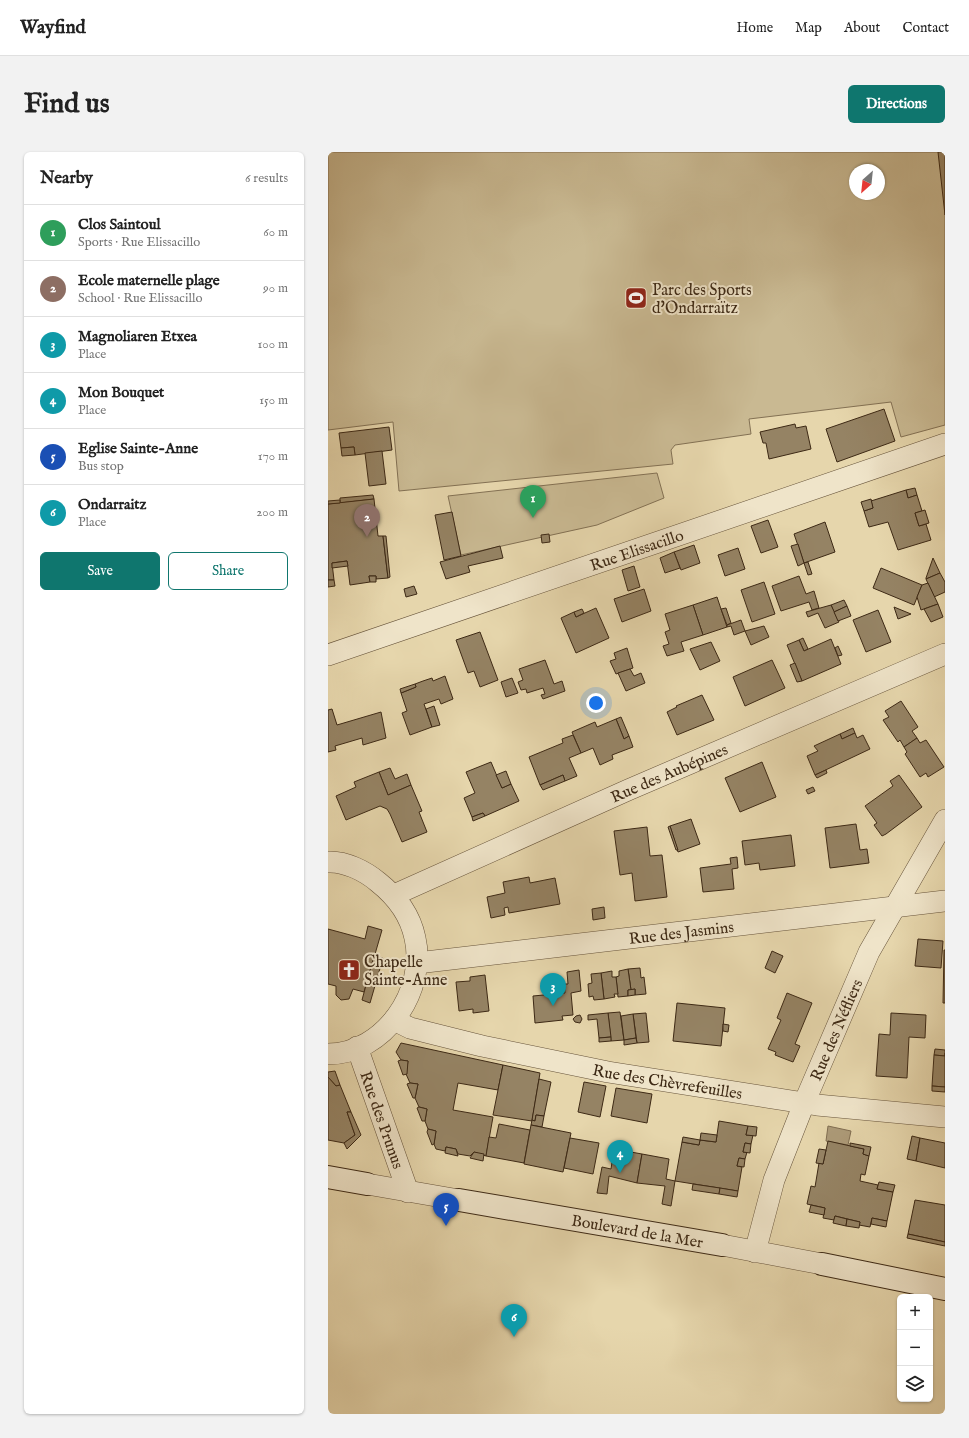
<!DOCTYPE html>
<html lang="en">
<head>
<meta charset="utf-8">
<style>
  body { margin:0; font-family:"IM FELL English",serif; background:#f2f2f2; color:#222 }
  .controls { position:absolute; right:12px; bottom:12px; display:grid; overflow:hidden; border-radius:6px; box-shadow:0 1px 3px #0004 }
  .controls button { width:36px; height:36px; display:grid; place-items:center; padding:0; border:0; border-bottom:1px solid #e0e0e0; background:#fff; color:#222; font:20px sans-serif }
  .compass { position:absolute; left:521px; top:12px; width:36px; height:36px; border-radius:50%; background:#fff; box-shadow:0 1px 3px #0004; rotate:207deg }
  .you { position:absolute; left:268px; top:551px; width:14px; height:14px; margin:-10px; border:3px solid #fff; border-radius:50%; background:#1a73e8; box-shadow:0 0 0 6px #1a73e833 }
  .badge { display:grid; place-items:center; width:26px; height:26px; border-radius:50%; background:#0f766e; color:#fff; font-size:13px; font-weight:700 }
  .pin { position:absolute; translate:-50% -33px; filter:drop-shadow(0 1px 2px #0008) }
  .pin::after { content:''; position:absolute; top:21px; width:14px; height:12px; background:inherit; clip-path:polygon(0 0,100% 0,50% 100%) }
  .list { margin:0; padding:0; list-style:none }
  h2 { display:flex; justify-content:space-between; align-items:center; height:52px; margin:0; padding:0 16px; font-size:17px }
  h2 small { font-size:13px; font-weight:400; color:#767676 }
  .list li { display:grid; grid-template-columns:26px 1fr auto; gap:12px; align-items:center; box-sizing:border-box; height:56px; padding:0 16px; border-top:1px solid #e0e0e0 }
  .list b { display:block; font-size:15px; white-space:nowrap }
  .list p { margin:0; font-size:13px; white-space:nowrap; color:#767676 }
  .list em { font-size:13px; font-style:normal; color:#767676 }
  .actions { display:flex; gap:8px; padding:12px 16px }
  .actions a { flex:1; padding:9px 0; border:1px solid #0f766e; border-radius:6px; text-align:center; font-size:14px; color:#0f766e }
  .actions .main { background:#0f766e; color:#fff }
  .icon { flex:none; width:22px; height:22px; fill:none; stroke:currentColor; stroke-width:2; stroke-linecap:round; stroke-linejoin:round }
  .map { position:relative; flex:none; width:617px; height:1262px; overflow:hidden; border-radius:6px }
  header { display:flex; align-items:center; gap:24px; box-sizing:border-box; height:56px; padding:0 20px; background:#fff; border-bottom:1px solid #e0e0e0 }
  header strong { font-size:19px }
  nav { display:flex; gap:22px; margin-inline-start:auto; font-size:14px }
  .intro { display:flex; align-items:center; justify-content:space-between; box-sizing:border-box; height:96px; padding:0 24px }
  h1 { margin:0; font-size:28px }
  .button { padding:10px 18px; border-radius:6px; background:#0f766e; color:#fff; font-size:14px; font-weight:700 }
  main { display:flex; gap:24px; padding:0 24px }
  aside { flex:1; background:#fff; border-radius:6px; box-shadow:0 1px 3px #0004 }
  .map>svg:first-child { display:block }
</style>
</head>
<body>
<header>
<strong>Wayfind</strong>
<nav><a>Home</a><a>Map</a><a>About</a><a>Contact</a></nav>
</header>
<div class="intro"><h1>Find us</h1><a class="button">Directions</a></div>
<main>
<aside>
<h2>Nearby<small>6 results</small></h2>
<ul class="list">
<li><span class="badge" style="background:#2e9e5b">1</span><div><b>Clos Saintoul</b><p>Sports · Rue Elissacillo</p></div><em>60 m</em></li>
<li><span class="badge" style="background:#8d6e63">2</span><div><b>Ecole maternelle plage</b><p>School · Rue Elissacillo</p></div><em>90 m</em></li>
<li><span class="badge" style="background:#0f9aa8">3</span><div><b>Magnoliaren Etxea</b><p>Place</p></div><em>100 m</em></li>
<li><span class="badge" style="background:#0f9aa8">4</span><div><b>Mon Bouquet</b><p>Place</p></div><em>150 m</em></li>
<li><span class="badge" style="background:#1a4fb4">5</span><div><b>Eglise Sainte-Anne</b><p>Bus stop</p></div><em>170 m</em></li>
<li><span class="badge" style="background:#0f9aa8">6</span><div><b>Ondarraitz</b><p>Place</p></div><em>200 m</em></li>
</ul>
<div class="actions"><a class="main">Save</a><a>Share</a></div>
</aside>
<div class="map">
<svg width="617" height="1262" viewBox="0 0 617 1262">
  <rect width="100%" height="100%" fill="#e6d6ac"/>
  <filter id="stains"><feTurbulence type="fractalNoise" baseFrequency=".005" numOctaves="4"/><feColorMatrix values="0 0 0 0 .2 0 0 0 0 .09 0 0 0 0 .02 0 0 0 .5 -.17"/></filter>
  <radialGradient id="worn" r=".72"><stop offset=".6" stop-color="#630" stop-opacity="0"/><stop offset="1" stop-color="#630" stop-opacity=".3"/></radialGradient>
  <g fill="#c9b992" stroke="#837154" fill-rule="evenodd">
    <path d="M0,0H617V273L573,285L563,250L421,267L423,282L347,293L343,298L345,312L71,339L65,270L0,278ZM527,18H551V42H527Z"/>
    <polygon points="329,321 336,346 269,373 133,403 120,344"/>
  </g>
  <polygon fill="#ad9b79" stroke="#806d51" points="500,974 523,979 520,993 498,989"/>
  <g fill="#958364" stroke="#3d2915">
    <polygon points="610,0 617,0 617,63"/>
    <polygon points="556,257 567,289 509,310 498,277"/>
    <polygon points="467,272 468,276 478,274 483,297 441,307 438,291 435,291 432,280"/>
    <polygon points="61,275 64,298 27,303 26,295 13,296 11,281"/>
    <polygon points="26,295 27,303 14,304 13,296"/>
    <polygon points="54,299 58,332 41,334 37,301"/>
    <polygon points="587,336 589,343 580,346 578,338"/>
    <polygon points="578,338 580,346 589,343 594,359 587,361 591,374 598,372 603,388 570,398 560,370 541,375 536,359 545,356 543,349"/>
    <polygon points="45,343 46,347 12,351 12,346"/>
    <polygon points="46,347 50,384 55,384 60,426 48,427 48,424 41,424 42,430 22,433 19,409 4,411 6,428 0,428 0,352"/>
    <polygon points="543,347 545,356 536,359 533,350"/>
    <polygon points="12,348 12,351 0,352 0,349"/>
    <polygon points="597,358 601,371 591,374 587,361"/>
    <polygon points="124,360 133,404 116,408 107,363"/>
    <polygon points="440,368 450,395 433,401 423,374"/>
    <polygon points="497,370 507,400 476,411 466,382"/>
    <polygon points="221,382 222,390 214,391 213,383"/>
    <polygon points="55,384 58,384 62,425 60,426"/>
    <polygon points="470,392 476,411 470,414 463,394"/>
    <polygon points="366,393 372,411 353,418 346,400"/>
    <polygon points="172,394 175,406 140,414 142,420 118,427 112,410"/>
    <polygon points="410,396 417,417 397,424 390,403"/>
    <polygon points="346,400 352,416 337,421 332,406"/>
    <polygon points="605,406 612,421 598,427 598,426"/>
    <polygon points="19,409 20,414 4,416 4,411"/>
    <polygon points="480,410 484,422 480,423 476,411"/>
    <polygon points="306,414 312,435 300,439 294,418"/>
    <polygon points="553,416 594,433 586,453 545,436"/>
    <polygon points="612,421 617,430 617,440 606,445 598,427"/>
    <polygon points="41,424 48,424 48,430 42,430"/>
    <polygon points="471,424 478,442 486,439 491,456 484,458 481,450 453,459 444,434"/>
    <polygon points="0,428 6,428 7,434 0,435"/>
    <polygon points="436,430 447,462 424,470 413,438"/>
    <polygon points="600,431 610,452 593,458 589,445 594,433"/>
    <polygon points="86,434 89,442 78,445 76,437"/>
    <polygon points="316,437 323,459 294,470 286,447"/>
    <polygon points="389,445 399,475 375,483 365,453"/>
    <polygon points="516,448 519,454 506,460 503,453"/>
    <polygon points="610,452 615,465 603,470 596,457"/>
    <polygon points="365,453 375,483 353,490 356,499 339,504 335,494 341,492 337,480 342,478 337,462"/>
    <polygon points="503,453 511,470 497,476 490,461 480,465 478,460"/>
    <polygon points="519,454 523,464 510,469 506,460"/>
    <polygon points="566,455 583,462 570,467"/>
    <polygon points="268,456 281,486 248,501 233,466 246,460 248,465"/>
    <polygon points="398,456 403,471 399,473 393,457"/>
    <polygon points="254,457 256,461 248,465 246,460"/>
    <polygon points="550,458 563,490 538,500 525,468"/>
    <polygon points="413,468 417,479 406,483 403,474 399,475 399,473"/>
    <polygon points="436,474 441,485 423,493 417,479"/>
    <polygon points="152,480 170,528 152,535 146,519 140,521 128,488"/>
    <polygon points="475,486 480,497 476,499 471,488"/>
    <polygon points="503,487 513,512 474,529 459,493 471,488 476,499"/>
    <polygon points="383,490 392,509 372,518 362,497"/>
    <polygon points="510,494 514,503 510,504 507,496"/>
    <polygon points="299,496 305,516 288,522 282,509 288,507 286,501"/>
    <polygon points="217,508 226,532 234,529 237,539 215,547 213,543 217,542 215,536 199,541 198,537 193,538 190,530 195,528 191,517"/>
    <polygon points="444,508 457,536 417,554 405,525"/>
    <polygon points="467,511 474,529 469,530 462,513"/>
    <polygon points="302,517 306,524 313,521 317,531 298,539 290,521"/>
    <polygon points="117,524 125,547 113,552 111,547 96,552 104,575 82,583 74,561 79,559 73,541 88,535 87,532 95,529 104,526 105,529"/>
    <polygon points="184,526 190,541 178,545 173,530"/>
    <polygon points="87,532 88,535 73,541 72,537"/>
    <polygon points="374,543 386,568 349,583 339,560 349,555 348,554"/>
    <polygon points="573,549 590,575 584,579 589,586 576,595 572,588 570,590 555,568 561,565 557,559"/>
    <polygon points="106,554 112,573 104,575 98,557"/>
    <polygon points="4,557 9,573 53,560 58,586 35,593 34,586 7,594 8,598 0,600 0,558"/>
    <polygon points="293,565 301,584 296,587 288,567"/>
    <polygon points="288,567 296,587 301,584 305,595 284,603 285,607 272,613 265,596 253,601 244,580 267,570 269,575"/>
    <polygon points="525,576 527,581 514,587 512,582"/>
    <polygon points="527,581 529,586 535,583 542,597 487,623 479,604 490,599 486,594 512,582 514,587"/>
    <polygon points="245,583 253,601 241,606 249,624 237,629 235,623 212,633 201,605 235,591 234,587"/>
    <polygon points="589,586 592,591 598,588 616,615 600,625 598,621 592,625 577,602 579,600 576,595"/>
    <polygon points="163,610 174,636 183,632 191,649 157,664 155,661 144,665 136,646 147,641 138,620"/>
    <polygon points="434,610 448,645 412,660 397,626"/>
    <polygon points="62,616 67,627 79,622 83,633 60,643 51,620"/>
    <polygon points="498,618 499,621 489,626 487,623"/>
    <polygon points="178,619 183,632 174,636 168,623"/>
    <polygon points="51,620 60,643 83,633 94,659 91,660 99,680 74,690 62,662 59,657 52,654 18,668 8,644 28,635 26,630"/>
    <polygon points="235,623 237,629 215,638 212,633"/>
    <polygon points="571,623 594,655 558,682 554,684 546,673 549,671 537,654 565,634 562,629"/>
    <polygon points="485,635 487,639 480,642 478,638"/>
    <polygon points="155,661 157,664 145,669 144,665"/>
    <polygon points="363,667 372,692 350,700 342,674"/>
    <polygon points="528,672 532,698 539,697 541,711 502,716 497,676"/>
    <polygon points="342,674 350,698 348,698 340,675"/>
    <polygon points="319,675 322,704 334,703 339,745 307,749 304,721 292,723 286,679"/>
    <polygon points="463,683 467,714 432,718 431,711 417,713 414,689"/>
    <polygon points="409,705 410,716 404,717 406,737 375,740 372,716 403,712 402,706"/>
    <polygon points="201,725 202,731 227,726 232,752 181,761 180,755 176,756 177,763 163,766 159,745 177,741 175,730"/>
    <polygon points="276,755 277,766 265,768 264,757"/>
    <polygon points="40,774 54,778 36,840 25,837 21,847 13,848 8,843 8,834 0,832 0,777 37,787"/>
    <polygon points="590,787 615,789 613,816 587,814"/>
    <polygon points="616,798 617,798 617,851 615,851"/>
    <polygon points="444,799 455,804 447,821 437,816"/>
    <polygon points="46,804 55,806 42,851 34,848"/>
    <polygon points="312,816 313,826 316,825 318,842 307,843 307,837 303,838 300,817"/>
    <polygon points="300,817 303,838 300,838 300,844 290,845 288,825 291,824 291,819"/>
    <polygon points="251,818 253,839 243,841 245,863 234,864 235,868 207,871 205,844 237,841 236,832 240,832 239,820"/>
    <polygon points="284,819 284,825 288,825 290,842 286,842 287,845 276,847 273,821"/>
    <polygon points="273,821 276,847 266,848 265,844 261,845 260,832 264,831 263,822"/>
    <polygon points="157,823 161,859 145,861 145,857 131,859 128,830 142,829 142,825"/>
    <polygon points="307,837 307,843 300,844 300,838"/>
    <polygon points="459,841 484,851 467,892 472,894 465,910 447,903 448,900 440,897 453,868 449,866"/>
    <polygon points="349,851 397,856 393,894 345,889"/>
    <polygon points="292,860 296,888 283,889 280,861"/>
    <polygon points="280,861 283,885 271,886 269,867 260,868 260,863"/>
    <polygon points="318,861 321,890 309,891 305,862"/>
    <polygon points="563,861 598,863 597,886 581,885 579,926 548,924 551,882 562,883"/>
    <polygon points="305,862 308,886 296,888 293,864"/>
    <polygon points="252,863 254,867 252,871 247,870 245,867 248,864"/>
    <polygon points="395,872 401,873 400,880 395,879"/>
    <polygon points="283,885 283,889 271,890 271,886"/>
    <polygon points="308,886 309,891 296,893 296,888"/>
    <polygon points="73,891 175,913 170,938 130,931 125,958 165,965 158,1004 146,1000 142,1004 130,1002 128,997 118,995 117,999 108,997 106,992 108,979 100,977 97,969 99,957 91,955 87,946 90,932 82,931 78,922 80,909 73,908 68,900"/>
    <polygon points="607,897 617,898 617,904 606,903"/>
    <polygon points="617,901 617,935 604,934 606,903 617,904"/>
    <polygon points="73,908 80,909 79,922 75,923 70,909"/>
    <polygon points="175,913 212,921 204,969 165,963"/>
    <polygon points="7,919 12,933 8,934 0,925 0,920"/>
    <polygon points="0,925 8,934 12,933 23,960 19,960 27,983 16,991 0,988"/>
    <polygon points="211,927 223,930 216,964 208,963 207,969 204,968"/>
    <polygon points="256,930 278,934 272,965 250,960"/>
    <polygon points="82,931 90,932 87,946 85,946 79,932"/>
    <polygon points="604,934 617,935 617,940 604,939"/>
    <polygon points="288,936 324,942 319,971 283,964"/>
    <polygon points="91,955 99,957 97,969 94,969 89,956"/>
    <polygon points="19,960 23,960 33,983 19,997 16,991 27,983"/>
    <polygon points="208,963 216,964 214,975 203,973 204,968 207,969"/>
    <polygon points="391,969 420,974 418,983 425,983 423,992 417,991 415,1000 419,1000 417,1007 411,1006 409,1014 414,1015 410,1039 347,1029 354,990 371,993 372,988 388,990"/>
    <polygon points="171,972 202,978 196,1011 158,1004 161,985 168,986"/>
    <polygon points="203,973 243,981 235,1020 196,1012"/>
    <polygon points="420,974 429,975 428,984 418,983"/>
    <polygon points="100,977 108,979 106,992 104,993 99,980"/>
    <polygon points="373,981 389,983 388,990 372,988"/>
    <polygon points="584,984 592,986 588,1009 579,1007"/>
    <polygon points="355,985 372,988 371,993 354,990"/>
    <polygon points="242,986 271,991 265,1022 236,1016"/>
    <polygon points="592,986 617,991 617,1016 588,1009"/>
    <polygon points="500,989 536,997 535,1002 541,1004 537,1023 533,1022 532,1029 550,1033 549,1037 565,1040 559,1069 544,1066 542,1075 531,1073 532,1070 507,1064 506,1068 495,1066 497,1056 479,1052 483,1034 487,1035 491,1011 495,1012"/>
    <polygon points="417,991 423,992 422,1001 415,1000"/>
    <polygon points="522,991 543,995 541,1004 535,1002 536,997 522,994"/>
    <polygon points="118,995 128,997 130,1004 117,1001"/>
    <polygon points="286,997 314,1002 309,1031 281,1024 279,1042 269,1041 274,1015 283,1017"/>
    <polygon points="491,997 498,998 495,1012 488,1011"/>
    <polygon points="146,1000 156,1002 155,1009 142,1006"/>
    <polygon points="314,1002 341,1007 338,1027 347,1029 343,1054 334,1052 337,1034 309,1031"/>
    <polygon points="411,1006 417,1007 416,1015 409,1014"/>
    <polygon points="551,1030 567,1033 565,1040 549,1037"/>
    <polygon points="365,1032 392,1036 391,1042 364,1038"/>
    <polygon points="392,1036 410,1039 409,1045 391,1042"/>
    <polygon points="587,1048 617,1053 617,1090 580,1082"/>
    <polygon points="483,1053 497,1056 496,1063 481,1060"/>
    <polygon points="507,1064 519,1067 518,1074 505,1071"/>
    <polygon points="544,1066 559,1069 558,1075 543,1072"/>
    <polygon points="519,1067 532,1070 531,1076 518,1074"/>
    <polygon points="580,1082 617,1090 617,1094 579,1086"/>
  </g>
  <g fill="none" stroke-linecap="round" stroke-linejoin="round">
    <g stroke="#67543b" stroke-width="22">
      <g id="minor">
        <path id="s1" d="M0,503L617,292"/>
        <path d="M0,710C17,709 37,719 50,730C69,745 82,762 87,786C99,839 56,902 0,902"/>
        <path id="s2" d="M66,743L300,638L617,502"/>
        <path id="s3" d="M89,811L617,749"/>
        <path id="s4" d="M66,868L82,876L154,894L280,920L489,953L617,965"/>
        <path id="s5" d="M29,895L80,1040"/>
        <polyline points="39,1032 131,1048"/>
        <polyline points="394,1093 494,1112"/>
        <path id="s6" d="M427,1100L446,1028L477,949L541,800L617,668"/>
      </g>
    </g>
    <g stroke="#3d2915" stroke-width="24">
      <g id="secondary">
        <polyline points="0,1025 39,1032"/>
        <path id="s7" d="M131,1048L394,1093"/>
        <polyline points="494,1112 617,1137"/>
      </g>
    </g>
    <use href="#minor" stroke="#efe4c9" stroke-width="21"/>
    <use href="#secondary" stroke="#efe4c9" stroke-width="22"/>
  </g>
  <defs>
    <g id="stadium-square" transform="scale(1.15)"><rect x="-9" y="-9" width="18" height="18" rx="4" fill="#8f2418" stroke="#efe4c9"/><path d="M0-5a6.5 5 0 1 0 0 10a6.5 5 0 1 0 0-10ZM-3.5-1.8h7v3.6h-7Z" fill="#fff"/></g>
    <g id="church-square" transform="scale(1.15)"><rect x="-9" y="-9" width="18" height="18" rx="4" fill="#8f2418" stroke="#efe4c9"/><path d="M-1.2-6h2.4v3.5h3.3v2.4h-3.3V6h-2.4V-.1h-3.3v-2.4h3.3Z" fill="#fff"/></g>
  </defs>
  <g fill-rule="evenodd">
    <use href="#stadium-square" x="308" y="146"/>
    <use href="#church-square" x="21" y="818"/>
  </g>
  <g text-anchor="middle" stroke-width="4" stroke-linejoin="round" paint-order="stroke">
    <g font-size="16" fill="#3d2915" stroke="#efe4c9" text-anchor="start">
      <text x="324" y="143">Parc des Sports<tspan x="324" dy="18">d'Ondarraïtz</tspan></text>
      <text x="36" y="815">Chapelle<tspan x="36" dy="18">Sainte-Anne</tspan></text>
    </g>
    <g font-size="16" fill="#3d2915" stroke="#efe4c9">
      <text dy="6" stroke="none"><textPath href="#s1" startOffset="326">Rue Elissacillo</textPath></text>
      <text dy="6" stroke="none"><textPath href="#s2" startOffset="301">Rue des Aubépines</textPath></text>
      <text dy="6" stroke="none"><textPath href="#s3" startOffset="266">Rue des Jasmins</textPath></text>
      <text dy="6" stroke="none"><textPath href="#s6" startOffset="237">Rue des Néfliers</textPath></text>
      <text dy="6" stroke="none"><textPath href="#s4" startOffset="281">Rue des Chèvrefeuilles</textPath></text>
      <text dy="6" stroke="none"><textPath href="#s5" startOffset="77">Rue des Prunus</textPath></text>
      <text dy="6" stroke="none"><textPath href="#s7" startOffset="181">Boulevard de la Mer</textPath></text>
    </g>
  </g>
  <rect width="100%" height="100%" filter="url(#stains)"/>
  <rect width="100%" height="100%" fill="url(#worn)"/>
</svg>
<div class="controls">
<button>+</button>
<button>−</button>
<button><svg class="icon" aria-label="layers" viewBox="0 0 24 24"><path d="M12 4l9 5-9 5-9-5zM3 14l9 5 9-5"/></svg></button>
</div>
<svg class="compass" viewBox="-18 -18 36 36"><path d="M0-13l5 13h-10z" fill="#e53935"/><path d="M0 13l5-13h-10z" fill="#767676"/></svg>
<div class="you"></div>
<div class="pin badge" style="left:205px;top:366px;background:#2e9e5b">1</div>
<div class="pin badge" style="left:39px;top:385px;background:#8d6e63">2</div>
<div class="pin badge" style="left:225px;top:854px;background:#0f9aa8">3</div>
<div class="pin badge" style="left:292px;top:1021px;background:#0f9aa8">4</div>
<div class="pin badge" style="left:118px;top:1074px;background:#1a4fb4">5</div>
<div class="pin badge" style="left:186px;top:1185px;background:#0f9aa8">6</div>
</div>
</main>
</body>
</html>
